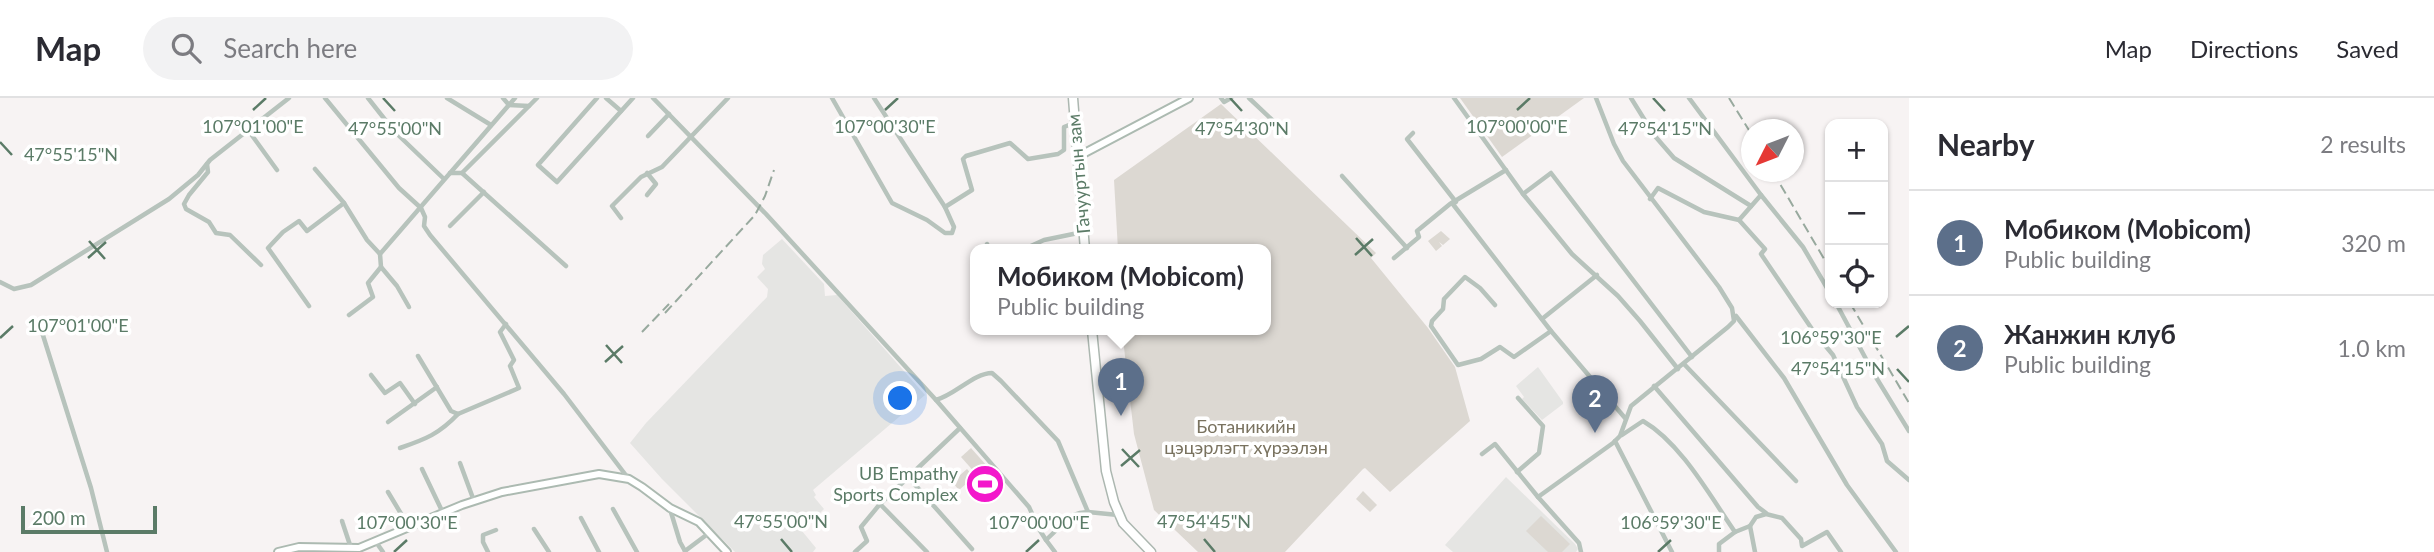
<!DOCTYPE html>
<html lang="en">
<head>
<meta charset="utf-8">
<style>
  body { margin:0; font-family:Lato,sans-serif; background:#f2f2f3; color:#2b2b33 }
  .controls { position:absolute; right:21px; top:21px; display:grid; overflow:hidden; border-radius:14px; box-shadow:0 2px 5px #0004 }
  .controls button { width:63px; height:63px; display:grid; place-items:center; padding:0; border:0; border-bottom:2px solid #e1e1e2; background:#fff; color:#2b2b33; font:35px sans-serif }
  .compass { position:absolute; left:1741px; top:21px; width:63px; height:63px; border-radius:50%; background:#fff; box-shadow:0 2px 5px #0004; rotate:228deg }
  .scale { position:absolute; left:21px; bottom:18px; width:136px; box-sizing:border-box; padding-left:7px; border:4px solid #5b7b67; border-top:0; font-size:19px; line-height:24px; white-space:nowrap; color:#5b7b67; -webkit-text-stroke:5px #fff; paint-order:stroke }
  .you { position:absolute; left:901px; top:301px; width:24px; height:24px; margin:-18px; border:5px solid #fff; border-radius:50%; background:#1a73e8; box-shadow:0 0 0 10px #1a73e833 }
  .badge { display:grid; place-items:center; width:46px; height:46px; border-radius:50%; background:#f317cb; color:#fff; font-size:23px; font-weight:700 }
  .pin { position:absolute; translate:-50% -58px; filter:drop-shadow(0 2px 4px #0008) }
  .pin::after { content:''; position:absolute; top:37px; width:24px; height:21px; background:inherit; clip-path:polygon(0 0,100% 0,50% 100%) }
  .popup { position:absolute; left:970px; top:146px; width:301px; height:91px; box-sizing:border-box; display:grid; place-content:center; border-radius:14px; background:#fff; filter:drop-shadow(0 2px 5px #0005); font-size:23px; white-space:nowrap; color:#7c7c81 }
  .popup b { font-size:26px; color:#2b2b33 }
  .popup::after { content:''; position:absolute; left:50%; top:100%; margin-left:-14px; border:14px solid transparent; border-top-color:#fff }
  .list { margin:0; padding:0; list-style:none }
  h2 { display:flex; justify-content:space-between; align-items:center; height:91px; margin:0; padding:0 28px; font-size:30px }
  h2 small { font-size:23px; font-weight:400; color:#7c7c81 }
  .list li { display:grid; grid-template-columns:46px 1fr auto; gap:21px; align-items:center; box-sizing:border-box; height:105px; padding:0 28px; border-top:2px solid #e1e1e2 }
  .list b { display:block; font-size:26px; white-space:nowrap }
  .list p { margin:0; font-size:23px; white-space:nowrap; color:#7c7c81 }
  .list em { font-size:23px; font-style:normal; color:#7c7c81 }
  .icon { flex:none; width:38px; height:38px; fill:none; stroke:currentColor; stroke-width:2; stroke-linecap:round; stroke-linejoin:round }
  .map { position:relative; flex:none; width:1909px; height:454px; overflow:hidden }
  header { display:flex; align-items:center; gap:42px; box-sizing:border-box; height:98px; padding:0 35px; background:#fff; border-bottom:2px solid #e1e1e2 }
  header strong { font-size:33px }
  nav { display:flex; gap:38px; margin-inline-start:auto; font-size:24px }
  .search { width:490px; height:63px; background:#f2f2f3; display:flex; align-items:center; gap:18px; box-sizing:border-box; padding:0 24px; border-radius:38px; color:#7c7c81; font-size:26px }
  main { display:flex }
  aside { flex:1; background:#fff }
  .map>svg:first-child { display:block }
</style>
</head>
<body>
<header>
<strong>Map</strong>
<div class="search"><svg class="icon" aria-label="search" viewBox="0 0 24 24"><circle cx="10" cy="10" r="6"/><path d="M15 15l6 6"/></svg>Search here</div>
<nav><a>Map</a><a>Directions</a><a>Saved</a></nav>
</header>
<main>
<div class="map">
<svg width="1909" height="454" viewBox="0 0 1909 454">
  <rect width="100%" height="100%" fill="#f7f3f3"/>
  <g fill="#e5e5e3">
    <polygon points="782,141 824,186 825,198 837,197 925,297 813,392 816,397 814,399 824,411 802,433 816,450 813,454 735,454 662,381 630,345 646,325 767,199 768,191 757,179 765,171 762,166 763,157"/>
    <polygon points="1538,269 1563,304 1563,306 1542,322 1522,301 1524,299 1516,288"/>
    <polygon points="1506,379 1575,446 1578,451 1576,454 1453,454 1445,447"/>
  </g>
  <g fill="#dcd8d2">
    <polygon points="1460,0 1584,0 1502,59"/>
    <polygon points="1221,6 1376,155 1371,160 1428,230 1455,269 1470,323 1390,394 1365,370 1363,371 1285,454 1198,454 1154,412 1134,336 1122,232 1266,232 1266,152 1118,152 1114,82"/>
    <polygon points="1441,133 1450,141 1443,147 1439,144 1442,148 1436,153 1428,143"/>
    <polygon points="971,350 987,368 977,377 961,359"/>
    <polygon points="967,371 974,379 959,392 952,384"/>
    <polygon points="1363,393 1377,407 1370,414 1356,401"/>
    <polygon points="1541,418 1570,446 1562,454 1548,454 1526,433"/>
  </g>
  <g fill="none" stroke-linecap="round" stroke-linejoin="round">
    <g stroke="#acbab1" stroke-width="10">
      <g id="secondary">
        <polyline points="1077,59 1189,0"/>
        <polyline points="278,454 299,449 359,450 462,407 502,394 599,376 629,381 642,389 670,410 699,424 727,454"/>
      </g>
    </g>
    <g stroke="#acb7b0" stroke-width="11">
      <g id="highway">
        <polyline points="1073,0 1085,152"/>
        <polyline points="1092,232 1106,373 1114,404 1123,425 1151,454"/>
      </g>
    </g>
    <g stroke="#b7c3bc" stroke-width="4.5">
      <polyline points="325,0 399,90 421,110 425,119 424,128 430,137 564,296 628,380"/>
      <polyline points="368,0 394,33 444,81"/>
      <polyline points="447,0 491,27"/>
      <polyline points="503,0 509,7 529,8 537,0"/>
      <polyline points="597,0 538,67 557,84 633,0"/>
      <polyline points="606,0 621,13"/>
      <path d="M653,0L766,116L936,302C955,297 974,275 992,275L1001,283L1058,343L1088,414"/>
      <polyline points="832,0 892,105 927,122 945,135 952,135 954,129 945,109 874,0"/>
      <polyline points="1221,0 1224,4 1231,0"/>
      <polyline points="1249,0 1285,34"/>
      <polyline points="1454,0 1523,96 1572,156 1618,198 1640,223 1678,271"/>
      <polyline points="1631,0 1654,37 1674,60 1751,108"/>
      <polyline points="1689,0 1761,97 1803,149 1830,195"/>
      <polyline points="248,32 277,72"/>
      <polyline points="1413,35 1407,41 1456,104"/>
      <polyline points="648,38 669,16"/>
      <polyline points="207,66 208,74 189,97 184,106 186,111 209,124 216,135 230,137 261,167"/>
      <polyline points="315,71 344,105 367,142 380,156"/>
      <polyline points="450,75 462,75 566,168"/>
      <polyline points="462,75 529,8"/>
      <polyline points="647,75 656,86 647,97"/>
      <polyline points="1342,78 1407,150"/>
      <polyline points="1523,96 1551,75 1692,259"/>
      <polyline points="1650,101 1658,90 1704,114 1739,122 1765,151 1761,156 1763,159 1814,234 1833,257 1857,309 1882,346 1887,363 1909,382"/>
      <polyline points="1452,105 1551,233 1625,320"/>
      <polyline points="945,109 972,92 963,61 966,58 1010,45 1028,61 1058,56 1064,52 1064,29 1074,25"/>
      <polyline points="621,120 612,108 641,79 662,69 728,0"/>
      <polyline points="1739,122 1761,97"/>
      <polyline points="450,128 484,94"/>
      <polyline points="987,146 990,152"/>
      <polyline points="1022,152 1044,142 1083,134"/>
      <polyline points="1394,160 1419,139 1417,133 1450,106 1506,72"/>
      <polyline points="381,169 397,188 409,209"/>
      <polyline points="0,184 14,191 31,187 169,101 198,77 210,62 289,0"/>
      <polyline points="1836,205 1874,276 1909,333"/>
      <polyline points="1495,207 1480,190 1465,179 1444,201 1443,211 1432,223 1431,228 1458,267 1481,261 1500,249 1514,259 1551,233"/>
      <polyline points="309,208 268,150 283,134 299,123 307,133 344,105"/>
      <polyline points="349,217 373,199 368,185 381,169 380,156 515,0"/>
      <polyline points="1736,218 1784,280 1847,387 1896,454"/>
      <polyline points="1542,221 1597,177"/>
      <polyline points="41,231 91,390 107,454"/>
      <polyline points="418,258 451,313 458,316 519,290 510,268 514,262 500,234 506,226"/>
      <polyline points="1684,266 1796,383"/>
      <polyline points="371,277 385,295 400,285 415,306"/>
      <polyline points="1654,288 1758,409 1766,415"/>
      <polyline points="936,302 1029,409 1039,431 1046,442"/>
      <polyline points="388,324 437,289"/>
      <path d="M1622,337L1643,323C1681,345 1710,398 1735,434L1750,428L1756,419L1766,416L1782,420L1801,441L1802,448L1827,434L1841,454"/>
      <polyline points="1615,343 1672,454"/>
      <path d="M400,350C426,341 439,336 458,316"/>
      <polyline points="1482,356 1495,346 1538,399"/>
      <polyline points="460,365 474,403"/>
      <polyline points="422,371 443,415"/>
      <polyline points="1517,374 1539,355 1543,328 1518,300"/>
      <polyline points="909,380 972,451"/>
      <polyline points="388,394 409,429"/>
      <polyline points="880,406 927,454"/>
      <polyline points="613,411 637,454"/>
      <polyline points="670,411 680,444 685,453"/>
      <polyline points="581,420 599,454"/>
      <polyline points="342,423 351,450"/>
      <polyline points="1750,428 1755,454"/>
      <polyline points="534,431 549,454"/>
      <polyline points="376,444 383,454"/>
      <polyline points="685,453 709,435"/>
      <polyline points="488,454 483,444 483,437 496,432"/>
      <polyline points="855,454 867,443 861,429 880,406 960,330"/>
      <polyline points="1055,454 1046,442 1071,418 1080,415 1088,414 1118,417"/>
      <polyline points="1581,454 1579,445 1538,399 1613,345 1620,338 1631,308 1728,229 1734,223 1732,210 1719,189 1623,63 1614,46 1596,0"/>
      <polyline points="1719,454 1719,446 1735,434"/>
    </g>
    <use href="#secondary" stroke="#fff" stroke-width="6"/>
    <use href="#highway" stroke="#fff" stroke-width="8"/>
    <g stroke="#98a99e" stroke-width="2" stroke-dasharray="10 5" stroke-linecap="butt">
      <polyline points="1729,0 1752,37"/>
      <polyline points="1773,74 1830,171"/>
      <polyline points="1850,205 1909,305"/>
      <polyline points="665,215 755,117 765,98 774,72"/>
      <polyline points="642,234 669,206"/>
    </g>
  </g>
  <path fill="none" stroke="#5b7b67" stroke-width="2.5" d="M383,0L395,13M1230,0L1242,13M1653,0L1665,13M253,12L266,0M885,12L898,0M1517,12L1530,0M0,44L12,57M1356,140L1372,158M89,143L105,161M1355,157L1373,141M88,160L106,144M1896,239L1909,228M0,240L13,228M606,247L622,265M605,264L623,248M1897,271L1909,284M1122,351L1139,369M1121,368L1140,352M781,441L792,454M1204,441L1215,454M394,454L407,442M1026,454L1039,442M1658,454L1671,442"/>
  <defs>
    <g id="stadium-disc" transform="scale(2.0125)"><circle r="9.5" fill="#f317cb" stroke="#fff"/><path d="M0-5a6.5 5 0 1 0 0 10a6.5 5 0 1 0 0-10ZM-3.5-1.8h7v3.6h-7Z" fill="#fff"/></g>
  </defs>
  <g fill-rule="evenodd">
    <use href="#stadium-disc" x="985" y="386"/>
  </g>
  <g text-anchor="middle" stroke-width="7" stroke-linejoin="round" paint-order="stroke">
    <g font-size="18" fill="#5b7b67" stroke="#fff">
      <text transform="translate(1079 76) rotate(-95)" y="6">Гачууртын зам</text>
    </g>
    <g font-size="18" fill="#79725f" stroke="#fff">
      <text x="1246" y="335">Ботаникийн<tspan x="1246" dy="21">цэцэрлэгт хүрээлэн</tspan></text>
    </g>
    <g font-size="18" fill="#5b7b67" stroke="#fff" text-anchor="end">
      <text x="958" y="382">UB Empathy<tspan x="958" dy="21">Sports Complex</tspan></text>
    </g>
  </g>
  <g font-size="18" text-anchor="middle" fill="#5b7b67" stroke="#fff" stroke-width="7" stroke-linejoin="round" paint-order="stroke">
    <text x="253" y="35">107°01'00"E</text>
    <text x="885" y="35">107°00'30"E</text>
    <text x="1517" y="35">107°00'00"E</text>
    <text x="1665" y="37">47°54'15"N</text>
    <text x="395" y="37">47°55'00"N</text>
    <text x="1242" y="37">47°54'30"N</text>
    <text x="71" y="63">47°55'15"N</text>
    <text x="78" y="234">107°01'00"E</text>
    <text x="1831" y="246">106°59'30"E</text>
    <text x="1838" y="277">47°54'15"N</text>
    <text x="781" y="430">47°55'00"N</text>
    <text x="1204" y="430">47°54'45"N</text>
    <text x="407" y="431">107°00'30"E</text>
    <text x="1039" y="431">107°00'00"E</text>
    <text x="1671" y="431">106°59'30"E</text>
  </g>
</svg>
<div class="controls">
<button>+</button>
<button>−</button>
<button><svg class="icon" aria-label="locate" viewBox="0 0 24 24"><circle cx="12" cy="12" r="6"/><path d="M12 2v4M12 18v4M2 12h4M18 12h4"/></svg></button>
</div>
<svg class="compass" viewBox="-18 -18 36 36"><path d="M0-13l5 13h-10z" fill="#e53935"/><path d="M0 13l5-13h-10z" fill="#7c7c81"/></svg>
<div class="scale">200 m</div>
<div class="you"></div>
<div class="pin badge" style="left:1121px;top:318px;background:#5c6f8a">1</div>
<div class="popup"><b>Мобиком (Mobicom)</b>Public building</div>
<div class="pin badge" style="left:1595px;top:335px;background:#5c6f8a">2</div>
</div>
<aside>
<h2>Nearby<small>2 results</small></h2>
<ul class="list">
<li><span class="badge" style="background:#5c6f8a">1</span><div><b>Мобиком (Mobicom)</b><p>Public building</p></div><em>320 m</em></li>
<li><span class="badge" style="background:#5c6f8a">2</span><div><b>Жанжин клуб</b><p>Public building</p></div><em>1.0 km</em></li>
</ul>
</aside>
</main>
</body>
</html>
